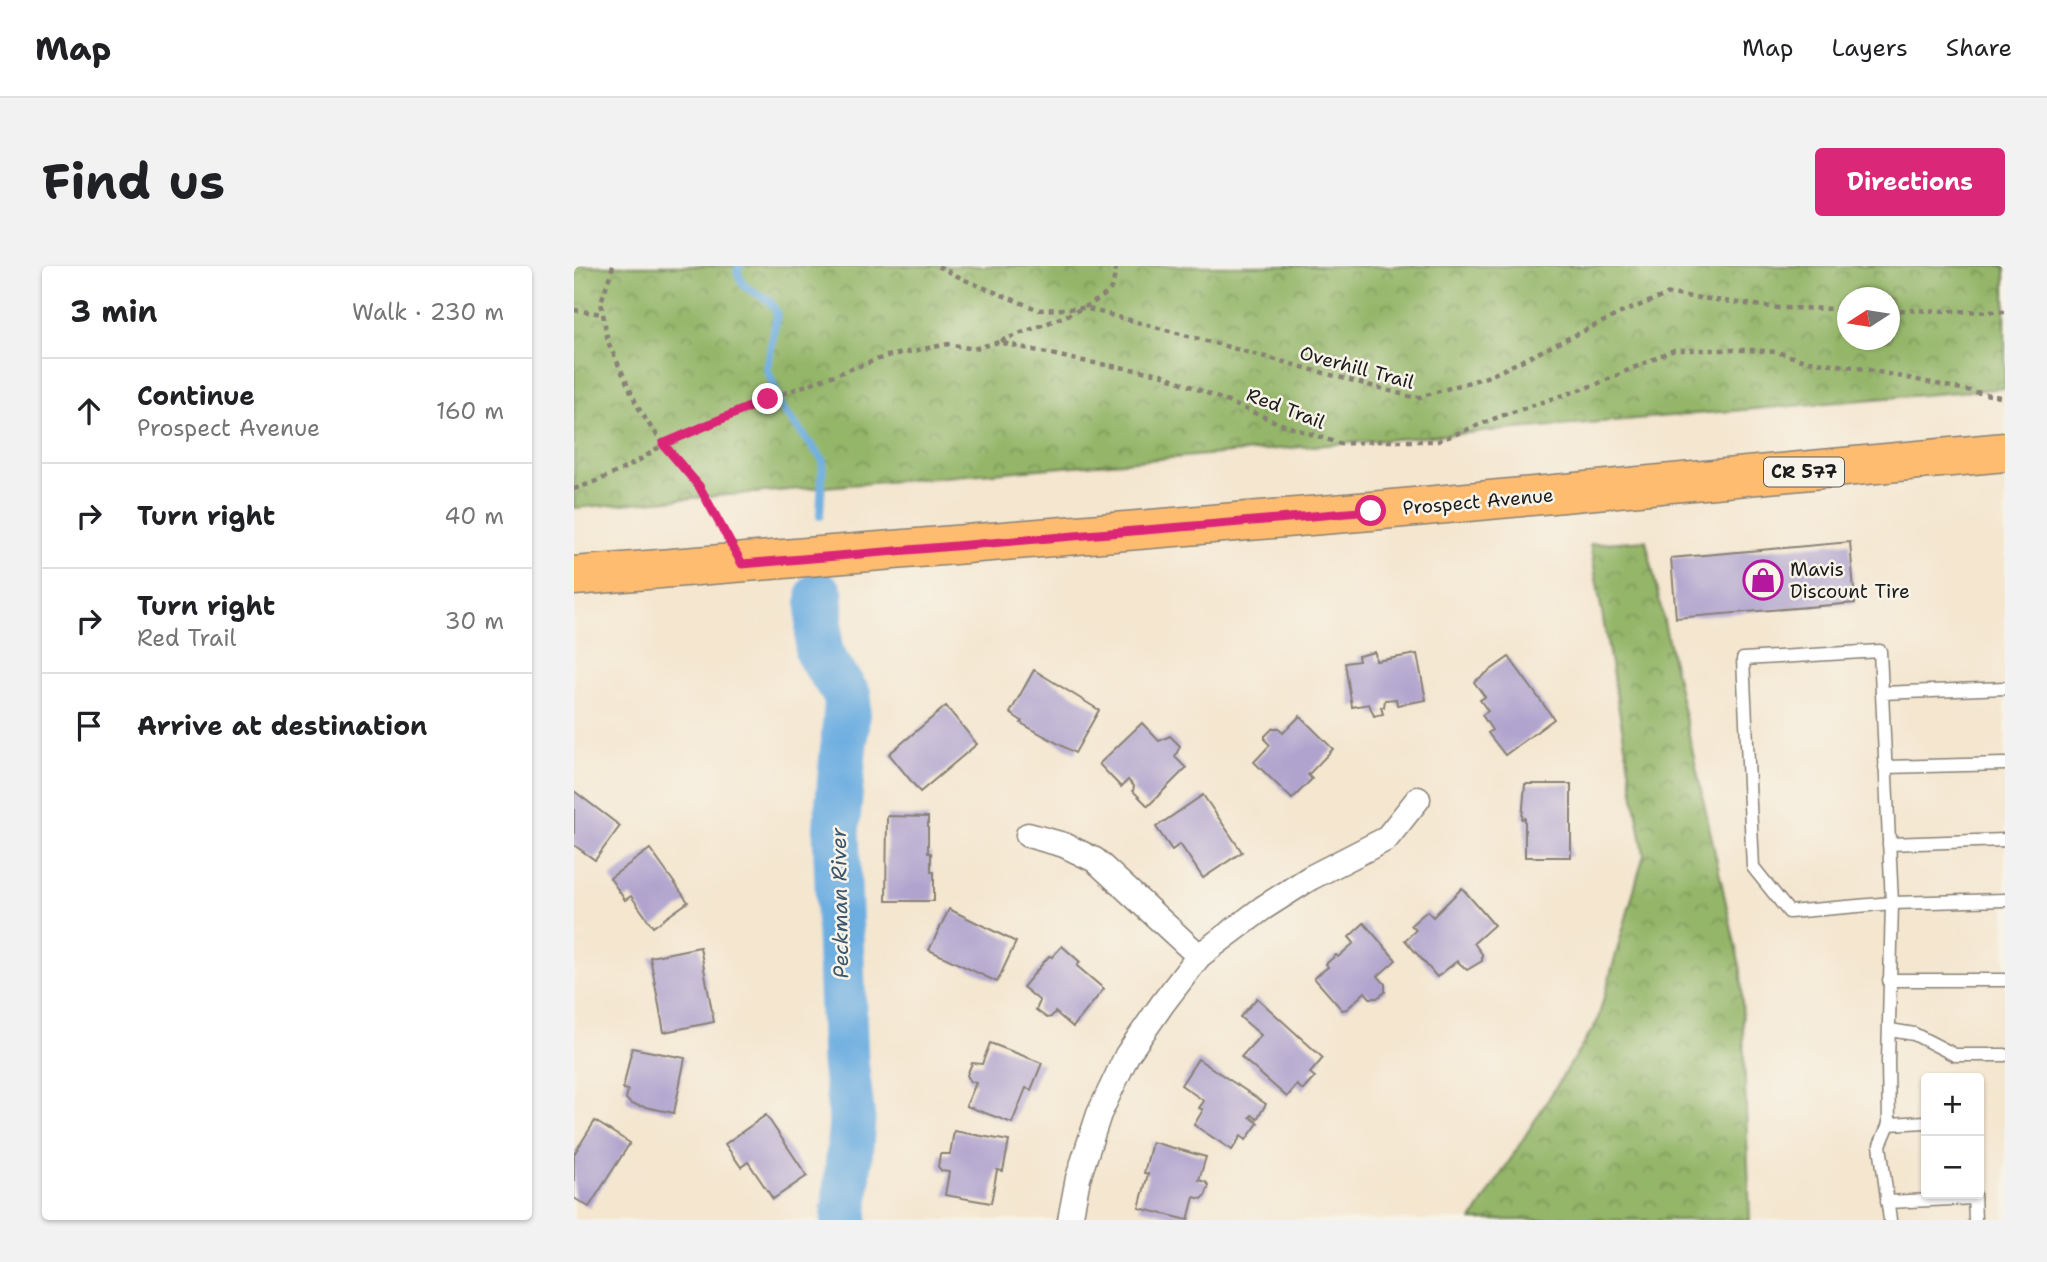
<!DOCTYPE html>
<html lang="en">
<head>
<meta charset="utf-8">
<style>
  body { margin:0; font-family:"Shantell Sans",sans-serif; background:#f2f2f2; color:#202124 }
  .controls { position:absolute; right:21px; bottom:21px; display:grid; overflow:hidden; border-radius:7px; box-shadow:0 2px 5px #0004 }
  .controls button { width:63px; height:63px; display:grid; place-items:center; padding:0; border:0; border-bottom:2px solid #e0e0e0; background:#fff; color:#202124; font:35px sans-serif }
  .compass { position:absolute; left:1263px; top:21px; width:63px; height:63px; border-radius:50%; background:#fff; box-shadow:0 2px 5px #0004; rotate:258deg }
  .stop { position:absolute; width:21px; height:21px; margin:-16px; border:5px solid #db2777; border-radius:50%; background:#fff }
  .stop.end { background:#db2777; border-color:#fff; box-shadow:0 2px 7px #0008 }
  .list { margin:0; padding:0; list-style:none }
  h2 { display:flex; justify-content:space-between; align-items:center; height:91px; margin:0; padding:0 28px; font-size:30px }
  h2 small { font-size:23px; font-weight:400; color:#757577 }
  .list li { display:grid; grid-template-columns:46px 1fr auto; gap:21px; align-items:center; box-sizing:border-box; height:105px; padding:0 28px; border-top:2px solid #e0e0e0 }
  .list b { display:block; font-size:26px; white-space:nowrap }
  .list p { margin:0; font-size:23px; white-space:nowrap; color:#757577 }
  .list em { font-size:23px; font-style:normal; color:#757577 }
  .icon { flex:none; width:38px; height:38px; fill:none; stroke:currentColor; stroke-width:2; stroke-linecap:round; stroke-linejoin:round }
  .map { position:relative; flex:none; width:1431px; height:954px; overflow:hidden; border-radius:7px }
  header { display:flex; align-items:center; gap:42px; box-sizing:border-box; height:98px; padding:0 35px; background:#fff; border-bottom:2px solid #e0e0e0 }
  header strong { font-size:33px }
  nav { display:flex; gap:38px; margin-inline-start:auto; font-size:24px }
  .intro { display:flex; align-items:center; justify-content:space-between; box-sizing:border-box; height:168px; padding:0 42px }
  h1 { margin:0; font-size:49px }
  .button { padding:18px 32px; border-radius:7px; background:#db2777; color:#fff; font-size:24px; font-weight:700 }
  main { display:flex; gap:42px; padding:0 42px }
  aside { flex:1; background:#fff; border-radius:7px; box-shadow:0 2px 5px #0004 }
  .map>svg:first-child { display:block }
</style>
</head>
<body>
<header>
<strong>Map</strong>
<nav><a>Map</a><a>Layers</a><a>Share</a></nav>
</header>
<div class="intro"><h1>Find us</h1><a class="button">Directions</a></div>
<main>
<aside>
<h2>3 min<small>Walk · 230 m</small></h2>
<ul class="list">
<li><svg class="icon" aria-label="ahead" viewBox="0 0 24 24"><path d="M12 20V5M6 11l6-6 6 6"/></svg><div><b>Continue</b><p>Prospect Avenue</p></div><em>160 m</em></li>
<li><svg class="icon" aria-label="right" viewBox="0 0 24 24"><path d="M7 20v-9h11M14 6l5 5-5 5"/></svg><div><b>Turn right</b></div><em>40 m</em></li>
<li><svg class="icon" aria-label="right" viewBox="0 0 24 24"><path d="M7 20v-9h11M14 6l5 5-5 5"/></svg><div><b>Turn right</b><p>Red Trail</p></div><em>30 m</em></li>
<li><svg class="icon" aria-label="arrive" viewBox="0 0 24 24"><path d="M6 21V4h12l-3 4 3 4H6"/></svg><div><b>Arrive at destination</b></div></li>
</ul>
</aside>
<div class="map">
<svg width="1431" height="954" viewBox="0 0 1431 954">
  <defs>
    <pattern id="forest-crowns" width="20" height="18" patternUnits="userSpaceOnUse" patternTransform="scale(1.75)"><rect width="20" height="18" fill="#94b669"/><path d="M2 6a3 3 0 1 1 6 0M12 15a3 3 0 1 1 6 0" fill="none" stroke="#789356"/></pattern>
  </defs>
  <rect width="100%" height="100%" fill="#f7f3e8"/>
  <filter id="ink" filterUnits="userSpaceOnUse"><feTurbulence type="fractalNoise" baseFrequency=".0143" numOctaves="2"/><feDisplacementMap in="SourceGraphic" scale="14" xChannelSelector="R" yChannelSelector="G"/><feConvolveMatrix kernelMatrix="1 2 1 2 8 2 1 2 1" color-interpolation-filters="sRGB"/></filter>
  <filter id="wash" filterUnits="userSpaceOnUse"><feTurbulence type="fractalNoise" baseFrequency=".00686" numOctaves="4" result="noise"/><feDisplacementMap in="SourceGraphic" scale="28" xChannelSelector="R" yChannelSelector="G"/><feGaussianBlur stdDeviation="1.57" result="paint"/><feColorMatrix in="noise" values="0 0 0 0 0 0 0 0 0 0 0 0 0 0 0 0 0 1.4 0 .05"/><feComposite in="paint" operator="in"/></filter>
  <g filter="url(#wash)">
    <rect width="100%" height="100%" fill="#f4e6cf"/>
    <g fill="url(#forest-crowns)" stroke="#586942" stroke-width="2" fill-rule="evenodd">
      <path d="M0,0H1431V122L0,242ZM1274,32H1316V74H1274Z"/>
      <polygon points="1072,274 1167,705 1176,954 898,954 1023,756 1070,588 1016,278"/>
    </g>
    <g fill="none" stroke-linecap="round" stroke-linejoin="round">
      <polyline stroke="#6daee1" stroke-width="8" points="166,0 163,5 170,20 196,35 203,48 193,103 209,143 249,194 246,250"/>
      <polyline stroke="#6daee1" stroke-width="47" points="246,329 244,386 274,431 262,566 271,796 278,854 270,954"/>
    </g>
    <g id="blocks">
      <g fill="#b0a4ce">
        <polygon points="1276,276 1281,337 1102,352 1097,292"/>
        <polygon points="801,386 802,395 843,388 852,434 823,439 822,433 811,434 810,441 807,441 809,448 800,450 795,438 778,441 771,397 785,395 784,390"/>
        <polygon points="935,391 980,453 931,489 914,467 918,464 908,449 914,445 906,434 911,431 900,416"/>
        <polygon points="460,404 525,444 501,487 447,457 448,455 436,447"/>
        <polygon points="372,440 403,478 346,526 315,488"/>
        <polygon points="726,450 759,483 734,509 738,513 718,533 680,496 696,479 691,474 691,470 699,462 705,462 709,467"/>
        <polygon points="568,457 585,475 596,470 606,480 601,491 612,502 574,540 559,525 560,520 554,514 547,521 525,498"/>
        <polygon points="951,518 997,518 997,591 951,591 951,552 948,553"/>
        <polygon points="0,525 46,560 21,594 0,579"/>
        <polygon points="629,529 668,586 629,612 606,578 598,584 582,561"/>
        <polygon points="313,550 354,551 354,587 357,587 357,606 360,606 360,635 312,635"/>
        <polygon points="76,583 114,636 79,661 57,630 51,634 36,612"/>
        <polygon points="888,622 920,659 900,677 908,688 908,695 893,704 883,695 863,711 831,674 842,664 837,659 853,645 859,651"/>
        <polygon points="375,643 442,676 423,716 355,684"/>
        <polygon points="790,657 822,694 804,710 811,718 811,726 803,732 796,732 791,726 773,743 768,744 740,712 754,701 752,698 762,689 764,691 780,677 775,671"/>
        <polygon points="488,680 506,696 503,700 530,723 499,761 481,746 477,751 473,752 462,744 466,735 449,721 475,690 478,691"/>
        <polygon points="126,681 140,756 90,766 76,691"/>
        <polygon points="683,732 749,792 736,807 741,811 729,824 723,819 713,831 667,791 687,769 666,751"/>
        <polygon points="416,777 468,797 457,824 452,822 438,857 392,840 402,817 396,815 393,809 398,797 408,798"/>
        <polygon points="58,782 111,792 100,847 57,838 52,833 54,824 49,823"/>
        <polygon points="624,793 692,838 683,853 678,849 676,851 684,857 672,874 667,870 658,884 620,859 629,844 625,842 630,835 607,819"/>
        <polygon points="192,849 233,910 199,933 174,896 167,901 151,878"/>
        <polygon points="21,855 56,877 15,941 0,932 0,888"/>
        <polygon points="380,865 435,875 429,905 423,904 417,937 371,929 375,906 368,905 364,901 366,888 376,888"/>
        <polygon points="578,876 632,891 625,914 632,916 635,920 631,930 628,933 620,931 614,954 565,942 574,908 570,907"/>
      </g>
    </g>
  </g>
  <g filter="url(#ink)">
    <use href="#blocks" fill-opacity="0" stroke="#888176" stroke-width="2"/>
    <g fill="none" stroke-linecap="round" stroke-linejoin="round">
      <g stroke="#888176" stroke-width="15">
        <g id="service">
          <polyline points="1308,427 1306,385 1169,393 1179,601 1215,646 1318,637 1431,634"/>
          <polyline points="1311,501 1431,498"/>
          <polyline points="1315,578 1431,574"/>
          <polyline points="1315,714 1431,714"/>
          <polyline points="1316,764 1340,768 1381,789 1431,789"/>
          <polyline points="1315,858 1314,796 1318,637 1308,427 1431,422"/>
          <polyline points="1400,928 1401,954"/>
          <polyline points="1313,936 1400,932"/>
          <polyline points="1316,954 1306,879 1315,858 1352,856"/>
        </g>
      </g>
      <g stroke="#888176" stroke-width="27">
        <g id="minor">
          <polyline points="454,569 490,579 521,594 625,690"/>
          <polyline points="496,954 504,912 525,848 553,789 589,737 625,690 689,642 736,612 812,573 844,533"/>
        </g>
      </g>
      <g stroke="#888176" stroke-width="41">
        <polyline id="primary" points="0,310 797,245 1431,186"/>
      </g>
      <g stroke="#888176" stroke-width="4.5" stroke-dasharray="5 5" stroke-linecap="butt">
        <polyline points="39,0 27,36 34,76 64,141 78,163 125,220 151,266"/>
        <polyline points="364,0 391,14 465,44 511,42 842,132 916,110 1049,46 1095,28 1205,42 1274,43"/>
        <polyline points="0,44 28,48"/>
        <polyline points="1316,44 1431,46"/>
        <path d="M427,75C450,65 526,41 537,22C540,16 541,7 542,0"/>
        <path d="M0,223C31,213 63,198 89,178L194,133L313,90L375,78L399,83L425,76L503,94L587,108L707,158L767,178L802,175H864L927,150L1023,118L1100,84H1177L1203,86L1228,94L1280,101L1431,132"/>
      </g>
      <use href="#service" stroke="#fff" stroke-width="12"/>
      <use href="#minor" stroke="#fff" stroke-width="24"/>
      <use href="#primary" stroke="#febc70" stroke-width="38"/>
    </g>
  </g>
  <g fill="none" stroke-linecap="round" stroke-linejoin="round" filter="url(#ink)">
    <polyline stroke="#db2777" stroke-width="9" points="194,133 89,178 125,220 168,298 797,245"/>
  </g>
  <defs>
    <g id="shop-ring" transform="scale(2.0125)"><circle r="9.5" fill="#f7f3e8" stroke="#b5179e" stroke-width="1.5"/><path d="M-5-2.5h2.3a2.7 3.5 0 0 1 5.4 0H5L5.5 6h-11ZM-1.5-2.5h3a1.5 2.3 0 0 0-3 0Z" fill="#b5179e"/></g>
  </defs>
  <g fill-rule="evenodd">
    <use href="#shop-ring" x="1189" y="314"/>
  </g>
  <g text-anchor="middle" stroke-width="5" stroke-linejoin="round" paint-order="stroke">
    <rect fill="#f7f3e8" stroke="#5e5c59" stroke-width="2" x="1190" y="191.5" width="80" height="29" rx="5"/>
    <g font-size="18" font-weight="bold" fill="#1c1c1c">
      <text x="1230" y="212">CR 577</text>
    </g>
    <g font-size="19" fill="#1c1c1c" stroke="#f7f3e8">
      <text transform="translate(783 101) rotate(15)" y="7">Overhill Trail</text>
      <text transform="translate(712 142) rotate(21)" y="7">Red Trail</text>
      <text transform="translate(904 235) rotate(-5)" y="7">Prospect Avenue</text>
    </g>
    <g font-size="19" fill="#1c1c1c" stroke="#f7f3e8" text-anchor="start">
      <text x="1216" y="310">Mavis<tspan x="1216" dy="22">Discount Tire</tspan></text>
    </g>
    <g font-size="21" font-style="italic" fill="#3c566b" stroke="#f7f3e8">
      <text transform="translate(266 637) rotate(-91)" y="7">Peckman River</text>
    </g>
  </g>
</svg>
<div class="controls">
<button>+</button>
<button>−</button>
</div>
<svg class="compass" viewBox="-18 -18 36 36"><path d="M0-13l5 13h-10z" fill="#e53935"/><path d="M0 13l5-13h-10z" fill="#757577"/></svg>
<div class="stop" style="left:797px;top:245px"></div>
<div class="stop end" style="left:194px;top:133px"></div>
</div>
</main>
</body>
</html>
